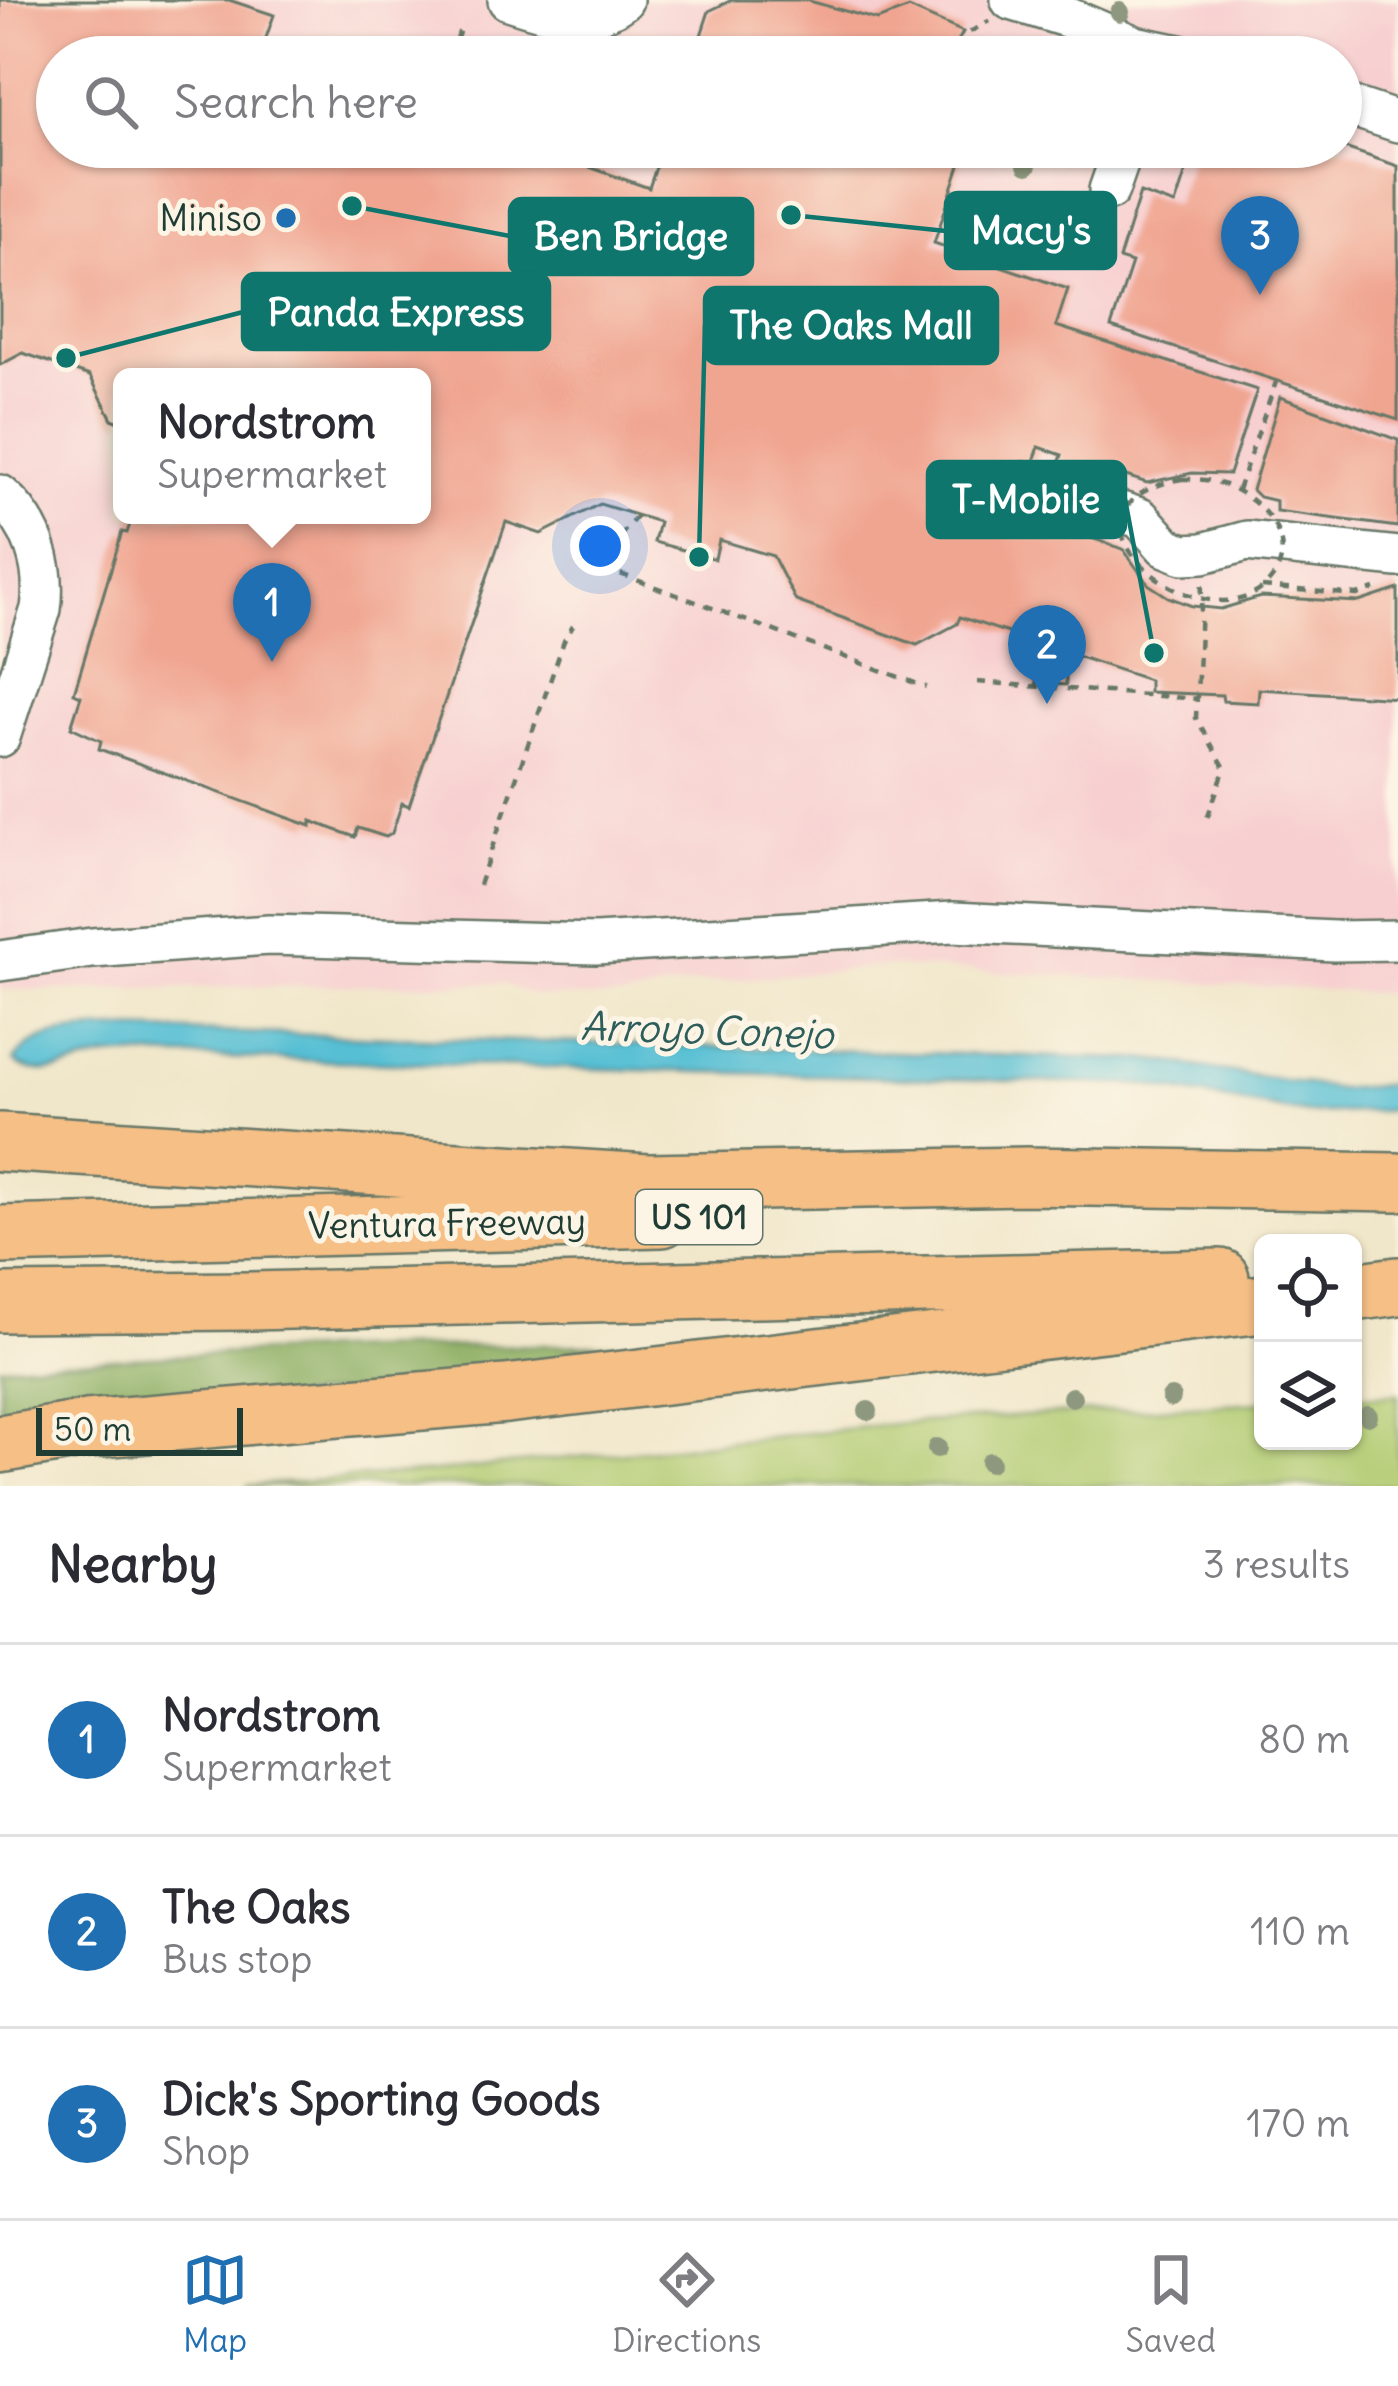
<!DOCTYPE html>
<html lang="en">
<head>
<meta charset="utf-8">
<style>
  body { margin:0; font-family:Delius,sans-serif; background:#f7f7f7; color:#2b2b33 }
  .controls { position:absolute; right:36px; bottom:36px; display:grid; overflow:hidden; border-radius:18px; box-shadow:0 3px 9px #0004 }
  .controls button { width:108px; height:108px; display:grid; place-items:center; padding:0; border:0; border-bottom:3px solid #e1e1e2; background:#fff; color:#2b2b33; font:60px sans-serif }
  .scale { position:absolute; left:36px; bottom:30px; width:207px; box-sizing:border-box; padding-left:12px; border:6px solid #1f3d34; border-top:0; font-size:33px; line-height:42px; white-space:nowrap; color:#1f3d34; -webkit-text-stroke:9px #fcf5e5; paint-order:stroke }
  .you { position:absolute; left:600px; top:546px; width:42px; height:42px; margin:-30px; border:9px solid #fff; border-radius:50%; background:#1a73e8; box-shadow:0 0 0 18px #1a73e833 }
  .badge { display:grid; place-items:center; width:78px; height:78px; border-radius:50%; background:#1f6fb2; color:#fff; font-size:39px; font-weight:700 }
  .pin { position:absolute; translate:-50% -99px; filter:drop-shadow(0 3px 6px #0008) }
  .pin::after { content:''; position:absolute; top:63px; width:42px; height:36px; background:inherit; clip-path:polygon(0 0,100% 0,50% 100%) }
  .popup { position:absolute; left:113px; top:368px; width:318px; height:156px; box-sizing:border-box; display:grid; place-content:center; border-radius:18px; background:#fff; filter:drop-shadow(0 3px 9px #0005); font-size:39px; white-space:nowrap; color:#7c7c81 }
  .popup b { font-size:45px; color:#2b2b33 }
  .popup::after { content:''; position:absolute; left:50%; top:100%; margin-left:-24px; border:24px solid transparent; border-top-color:#fff }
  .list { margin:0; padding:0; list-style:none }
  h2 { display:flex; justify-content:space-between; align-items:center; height:156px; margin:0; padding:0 48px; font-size:51px }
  h2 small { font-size:39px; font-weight:400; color:#7c7c81 }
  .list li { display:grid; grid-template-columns:78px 1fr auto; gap:36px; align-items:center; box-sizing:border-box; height:192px; padding:0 48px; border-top:3px solid #e1e1e2 }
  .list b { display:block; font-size:45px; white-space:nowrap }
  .list p { margin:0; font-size:39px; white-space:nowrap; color:#7c7c81 }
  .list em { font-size:39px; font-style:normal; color:#7c7c81 }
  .icon { flex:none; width:66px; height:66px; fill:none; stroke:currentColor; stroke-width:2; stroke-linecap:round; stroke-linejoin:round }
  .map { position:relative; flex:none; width:1398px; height:1486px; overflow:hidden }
  .search { position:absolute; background:#fff; box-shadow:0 3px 9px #0004; left:36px; right:36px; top:36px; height:132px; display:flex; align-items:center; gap:30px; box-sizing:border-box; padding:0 42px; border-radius:66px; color:#7c7c81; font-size:45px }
  .sheet { height:732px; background:#fff }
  nav { display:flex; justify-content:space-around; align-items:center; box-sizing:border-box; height:168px; border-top:3px solid #e1e1e2; background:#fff; font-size:33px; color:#7c7c81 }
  nav a { display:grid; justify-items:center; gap:6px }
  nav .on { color:#1f6fb2 }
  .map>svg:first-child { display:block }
</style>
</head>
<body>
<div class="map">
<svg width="1398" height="1486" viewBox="0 0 1398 1486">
  <rect width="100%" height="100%" fill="#fcf5e5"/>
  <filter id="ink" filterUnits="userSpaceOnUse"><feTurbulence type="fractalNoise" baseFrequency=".00833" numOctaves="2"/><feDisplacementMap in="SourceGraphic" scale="24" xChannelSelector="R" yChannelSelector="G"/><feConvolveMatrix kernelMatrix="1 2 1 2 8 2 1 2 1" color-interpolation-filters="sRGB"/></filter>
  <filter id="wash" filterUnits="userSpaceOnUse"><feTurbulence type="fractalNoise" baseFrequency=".004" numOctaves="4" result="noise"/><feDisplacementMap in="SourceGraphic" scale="48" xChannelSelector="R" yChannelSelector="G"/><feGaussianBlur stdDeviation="2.7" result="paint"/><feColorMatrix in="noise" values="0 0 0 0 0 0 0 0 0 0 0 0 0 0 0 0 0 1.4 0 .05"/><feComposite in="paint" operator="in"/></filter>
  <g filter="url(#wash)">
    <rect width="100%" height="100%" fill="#f0e6c9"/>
    <path fill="#f7cfd0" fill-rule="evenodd" d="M0,0H1398V994L886,966L690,984L622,998L537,996L501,983L0,990ZM57,57H1341V147H57ZM122,377H422V515H122Z"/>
    <polygon fill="#b0ca70" stroke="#688452" stroke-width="3" points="1398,1394 1398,1486 246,1486 434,1472 904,1423 1263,1402 1263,1441 1353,1441 1353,1397"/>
    <path fill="#8cae62" stroke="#56764b" stroke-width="3" d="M774,1342L0,1432V1366C258,1348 516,1345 774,1342Z"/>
    <path fill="#57bfd4" stroke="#3b7e84" stroke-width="3" d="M117,1029L1156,1060L1339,1089L1398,1084V1110L1308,1114L1143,1085L194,1057C168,1057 142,1054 116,1056C83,1058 44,1086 14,1061C35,1029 83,1031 117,1029Z"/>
    <g id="blocks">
      <g fill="#f0a591">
        <polygon points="0,0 229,0 274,15 261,52 274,57 57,57 57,147 564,147 572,161 649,188 663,147 966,147 934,243 1068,289 1056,326 1257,390 1229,474 1192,473 1147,483 1105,469 1099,486 1056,473 1062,455 1039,447 1016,512 1123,549 1148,584 1168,597 1192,606 1221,609 1261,597 1359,602 1398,589 1398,698 1259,689 1258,703 1223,701 1222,695 1149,692 1149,680 960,617 957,624 917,645 796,601 773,556 719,540 715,559 654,542 659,522 600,504 541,534 506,522 409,806 402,803 392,833 386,837 358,828 355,837 311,821 311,826 99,749 101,741 71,727 81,696 74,693 122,532 127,533 133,515 422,515 422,377 122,377 122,423 112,419 90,376 23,353 0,365"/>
        <polygon points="732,0 806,0 877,20 909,8 963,32 956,45 962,57 694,57 709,11"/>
        <polygon points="1194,147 1342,147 1398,166 1398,420 1111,327 1132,263 1119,259 1140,193 1175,205"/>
        <polygon points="1280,397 1398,440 1398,527 1276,511 1276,501 1259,497 1252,490"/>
        <polygon points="1036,673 1066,675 1066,685 1036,683"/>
      </g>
    </g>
  </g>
  <g filter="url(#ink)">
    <use href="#blocks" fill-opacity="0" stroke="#687868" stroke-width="3"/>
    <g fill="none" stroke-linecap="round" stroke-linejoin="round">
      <g stroke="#687868" stroke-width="44">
        <g id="minor">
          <path d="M508,0C548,12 587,28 623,0"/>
          <polyline points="1011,0 1069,18 1135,46 1190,57"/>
          <polyline points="1341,103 1398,122"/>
          <polyline points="1109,190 1124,147"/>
          <polyline points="1026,482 1140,518 1166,547 1183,554 1203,553 1247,541 1398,557"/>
          <path d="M0,495C33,523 47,567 41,609L0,737"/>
          <polyline points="0,961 92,948 269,935 596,944 953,922 1334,941 1398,940"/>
        </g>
      </g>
      <g stroke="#687868" stroke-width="62">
        <g id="highway">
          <polyline points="0,1142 648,1183 1026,1176 1398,1182"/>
          <polyline points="0,1235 662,1218"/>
          <polyline points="1353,1292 1398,1286"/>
          <polyline points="0,1303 251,1301 1220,1278"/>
          <polyline points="0,1444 87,1429 506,1394 1263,1304"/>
        </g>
      </g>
      <g stroke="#687868" stroke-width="4.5" stroke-dasharray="9 9" stroke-linecap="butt">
        <polyline points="970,32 989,21"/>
        <polyline points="451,57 461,26"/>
        <polyline points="1238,490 1276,382"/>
        <polyline points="637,516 596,565 926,687"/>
        <polyline points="1202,585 1196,718 1225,768 1206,821"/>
        <polyline points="1262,587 1357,595 1375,589"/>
        <polyline points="977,682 1198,699"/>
        <polyline points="479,885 564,641 573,626"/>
      </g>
      <use href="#minor" stroke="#fff" stroke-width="39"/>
      <use href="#highway" stroke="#f5bf86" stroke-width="57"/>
      <path stroke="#687868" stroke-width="4.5" stroke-dasharray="9 9" stroke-linecap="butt" d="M1182,479C1195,479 1207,479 1219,483C1254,493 1299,535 1275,574C1240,629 1149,590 1126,544C1106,503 1151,484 1182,479Z"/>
    </g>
    <g fill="#8d987e">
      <circle cx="1120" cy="12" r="10"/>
      <circle cx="1027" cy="165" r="10"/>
      <circle cx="985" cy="215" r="10"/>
      <circle cx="1061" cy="235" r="10"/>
      <circle cx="1072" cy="1397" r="10"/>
      <circle cx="1171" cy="1398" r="10"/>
      <circle cx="868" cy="1411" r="10"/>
      <circle cx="1368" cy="1416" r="10"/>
      <circle cx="937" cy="1448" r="10"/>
      <circle cx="990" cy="1462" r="10"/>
    </g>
  </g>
  <circle fill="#1f6fb2" stroke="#fcf5e5" stroke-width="4.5" cx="286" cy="218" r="12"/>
  <g text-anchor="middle" stroke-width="10" stroke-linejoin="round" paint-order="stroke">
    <rect fill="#fcf5e5" stroke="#617469" stroke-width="3" x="636" y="1190" width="126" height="54" rx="9"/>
    <g font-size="33" font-weight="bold" fill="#1f3d34">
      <text x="699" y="1229">US 101</text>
    </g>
    <g font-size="36" fill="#1f3d34" stroke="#fcf5e5" text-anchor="end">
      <text x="262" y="231">Miniso</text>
    </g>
    <g font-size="36" fill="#1f3d34" stroke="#fcf5e5">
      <text transform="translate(447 1223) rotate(-1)" y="13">Ventura Freeway</text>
    </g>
    <g font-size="39" font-style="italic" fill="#2d5e5c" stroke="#fcf5e5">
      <text transform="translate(707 1030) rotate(2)" y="14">Arroyo Conejo</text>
    </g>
  </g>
  <path fill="none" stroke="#0f766e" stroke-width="4.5" d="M791 215L946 231M352 206L510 236M66 358L243 312M699 557L705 325M1154 653L1125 499"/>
  <g fill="#0f766e" stroke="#fcf5e5" stroke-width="4.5">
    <circle cx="791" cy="215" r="12"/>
    <circle cx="352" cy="206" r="12"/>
    <circle cx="66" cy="358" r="12"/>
    <circle cx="699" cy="557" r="12"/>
    <circle cx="1154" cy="653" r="12"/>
  </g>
  <g fill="#0f766e" stroke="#0f766e" stroke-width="4.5">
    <rect x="946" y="193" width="169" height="75" rx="12"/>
    <rect x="510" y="199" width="242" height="75" rx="12"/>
    <rect x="243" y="274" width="306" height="75" rx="12"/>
    <rect x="705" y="288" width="292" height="75" rx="12"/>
    <rect x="928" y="462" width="197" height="75" rx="12"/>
  </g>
  <g font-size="39" text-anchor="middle" font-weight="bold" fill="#fff">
    <text x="1031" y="244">Macy's</text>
    <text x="631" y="250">Ben Bridge</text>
    <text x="396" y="326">Panda Express</text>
    <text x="851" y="339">The Oaks Mall</text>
    <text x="1026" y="513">T-Mobile</text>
  </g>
</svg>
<div class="controls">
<button><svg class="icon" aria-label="locate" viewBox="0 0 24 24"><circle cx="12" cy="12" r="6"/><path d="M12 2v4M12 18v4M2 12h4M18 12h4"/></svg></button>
<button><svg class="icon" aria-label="layers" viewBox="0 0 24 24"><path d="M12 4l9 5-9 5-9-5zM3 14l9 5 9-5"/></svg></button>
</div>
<div class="scale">50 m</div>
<div class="you"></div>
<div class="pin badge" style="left:272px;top:662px">1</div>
<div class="popup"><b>Nordstrom</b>Supermarket</div>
<div class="pin badge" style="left:1047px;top:704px">2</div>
<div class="pin badge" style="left:1260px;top:295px">3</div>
<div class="search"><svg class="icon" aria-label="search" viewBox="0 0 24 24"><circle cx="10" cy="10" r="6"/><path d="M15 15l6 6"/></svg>Search here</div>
</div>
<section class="sheet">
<h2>Nearby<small>3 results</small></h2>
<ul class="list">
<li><span class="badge">1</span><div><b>Nordstrom</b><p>Supermarket</p></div><em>80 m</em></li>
<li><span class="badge">2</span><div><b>The Oaks</b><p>Bus stop</p></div><em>110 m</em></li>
<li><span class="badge">3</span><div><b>Dick's Sporting Goods</b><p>Shop</p></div><em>170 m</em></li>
</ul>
</section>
<nav>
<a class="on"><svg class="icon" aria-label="map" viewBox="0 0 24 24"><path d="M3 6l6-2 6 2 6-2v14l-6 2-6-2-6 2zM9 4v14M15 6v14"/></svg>Map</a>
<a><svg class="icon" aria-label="directions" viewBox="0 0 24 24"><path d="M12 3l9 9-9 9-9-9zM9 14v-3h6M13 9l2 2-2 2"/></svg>Directions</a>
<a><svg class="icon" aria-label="saved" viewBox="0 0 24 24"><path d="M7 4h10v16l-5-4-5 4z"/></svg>Saved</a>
</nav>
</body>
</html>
